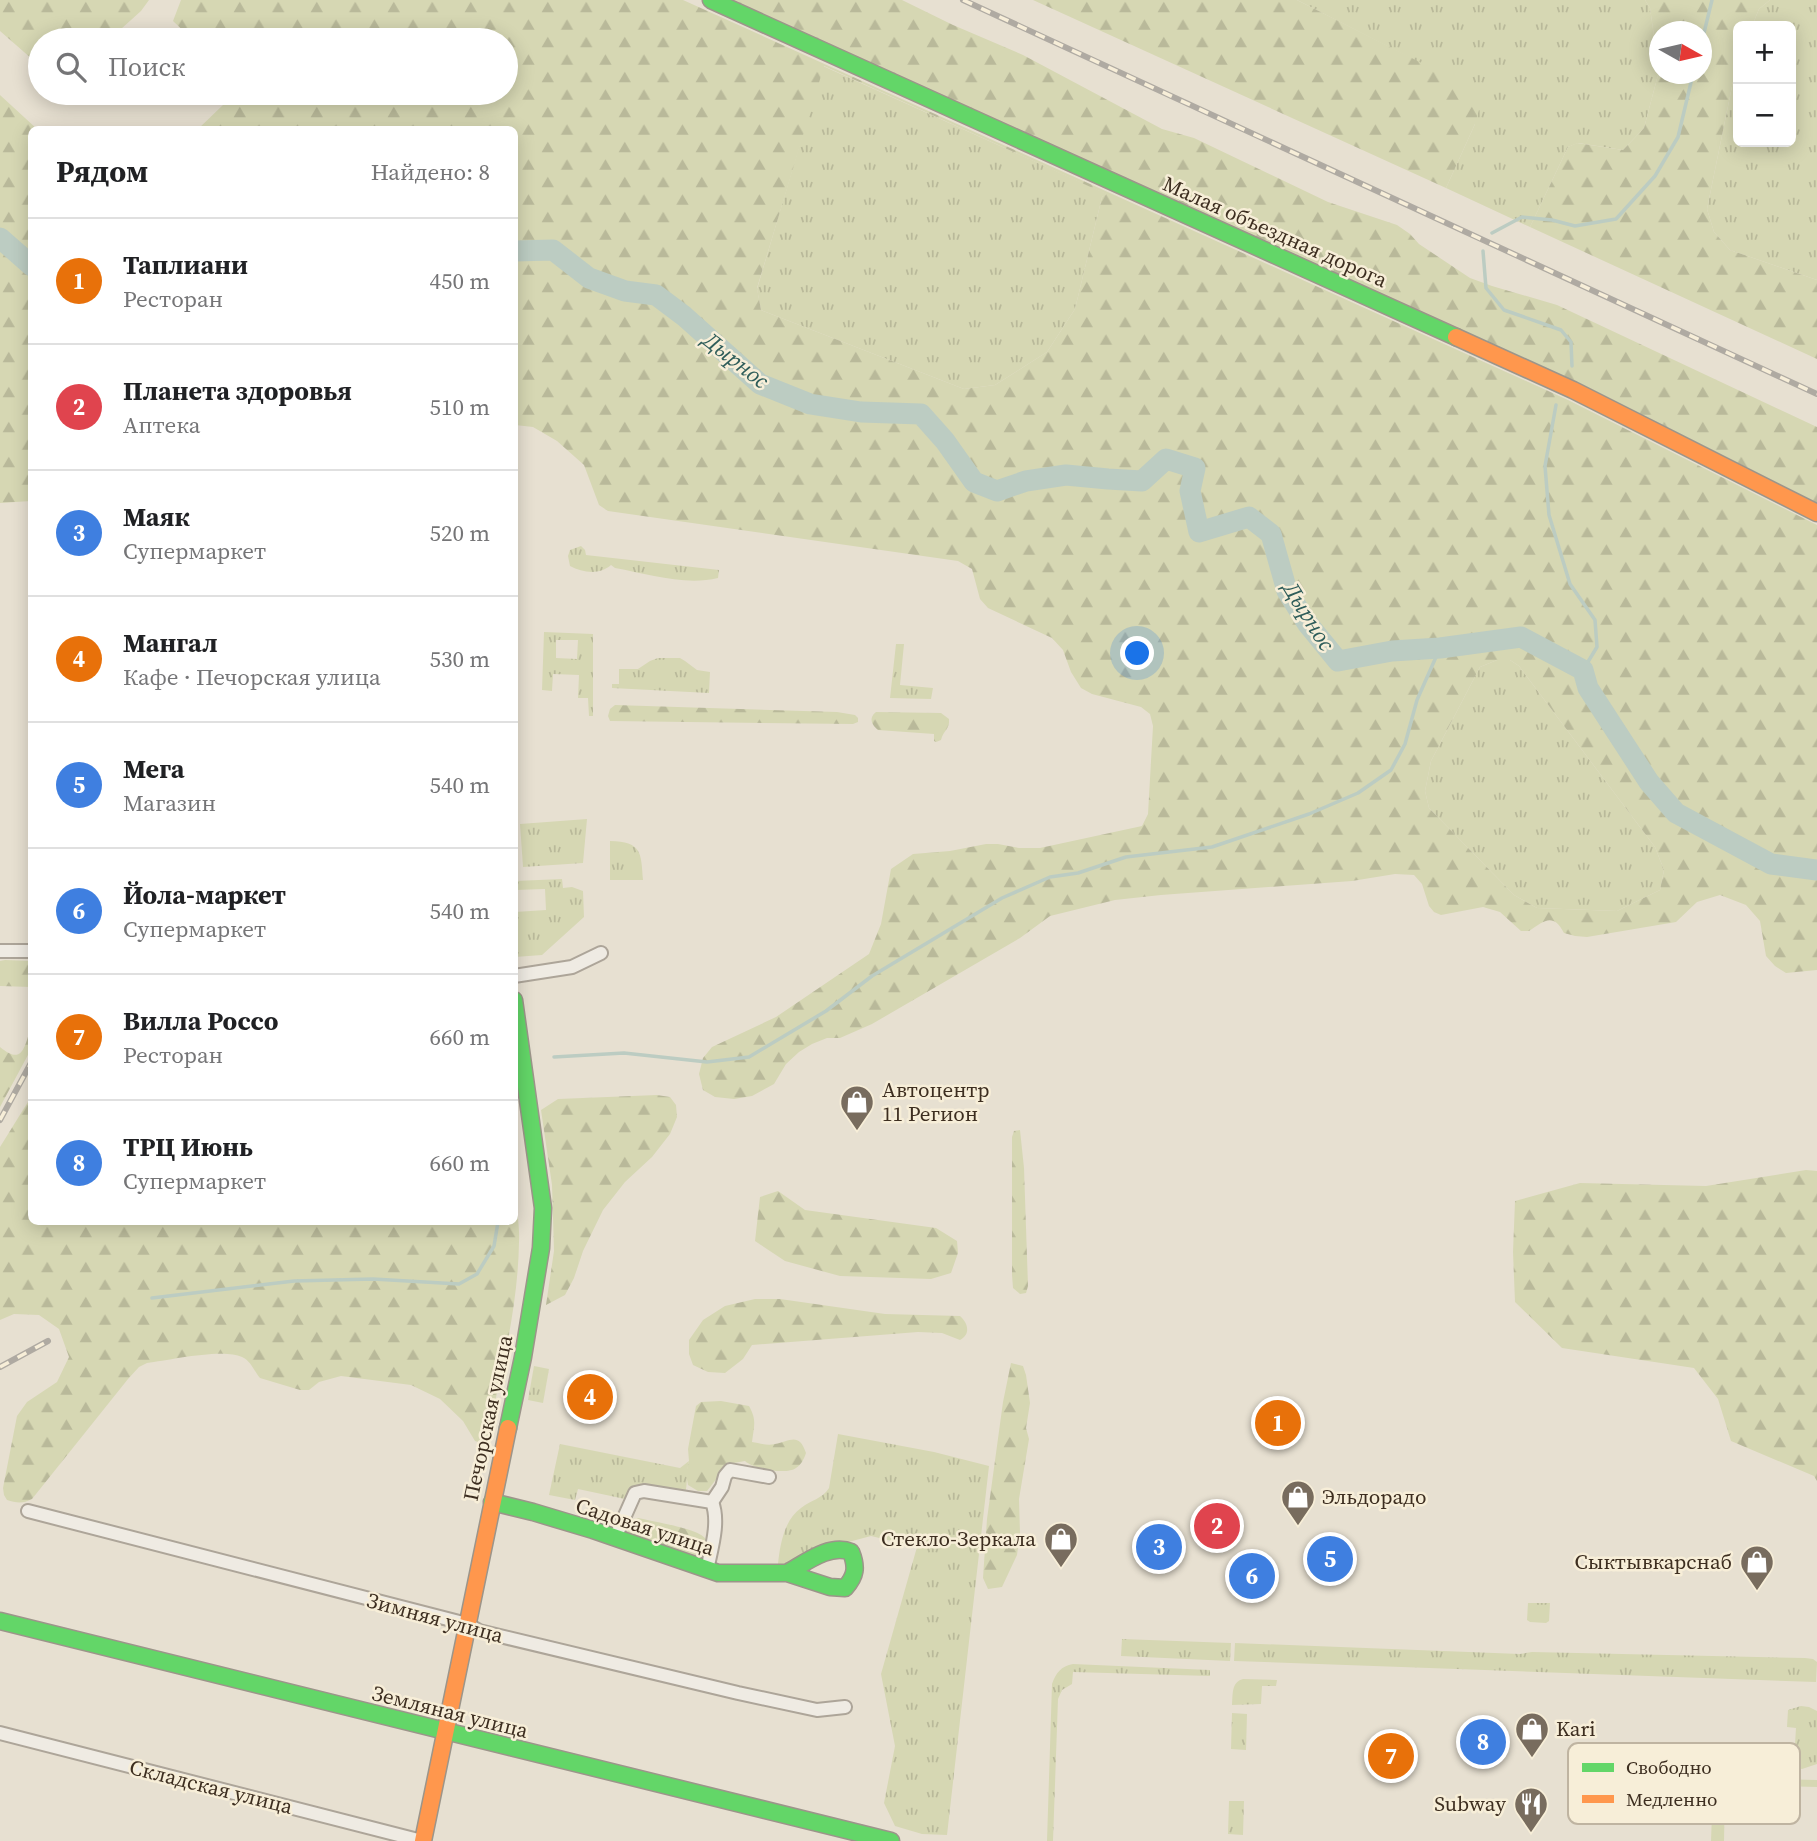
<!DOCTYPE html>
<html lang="ru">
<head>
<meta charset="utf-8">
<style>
  body { margin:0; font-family:"Source Serif 4",serif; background:#f6f6f6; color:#202124 }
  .controls { position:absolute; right:21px; top:21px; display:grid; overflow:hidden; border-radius:10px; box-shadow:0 4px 18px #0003 }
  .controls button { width:63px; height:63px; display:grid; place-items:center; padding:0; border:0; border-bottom:2px solid #e0e0e0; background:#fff; color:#202124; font:35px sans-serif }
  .compass { position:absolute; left:1649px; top:21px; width:63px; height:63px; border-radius:50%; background:#fff; box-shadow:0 4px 18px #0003; rotate:98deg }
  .you { position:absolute; left:1138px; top:654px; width:24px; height:24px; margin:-18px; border:5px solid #fff; border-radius:50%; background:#1a73e8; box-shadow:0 0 0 10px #1a73e833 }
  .badge { display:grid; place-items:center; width:46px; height:46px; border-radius:50%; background:#786c5e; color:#fff; font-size:23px; font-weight:700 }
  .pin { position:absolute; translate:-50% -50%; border:4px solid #fff; box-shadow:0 2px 7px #0006 }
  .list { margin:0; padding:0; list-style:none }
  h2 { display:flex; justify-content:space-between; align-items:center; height:91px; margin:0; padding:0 28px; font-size:30px }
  h2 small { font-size:23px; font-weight:400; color:#757577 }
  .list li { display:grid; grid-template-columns:46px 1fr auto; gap:21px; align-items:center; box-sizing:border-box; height:126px; padding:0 28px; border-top:2px solid #e0e0e0 }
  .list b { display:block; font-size:26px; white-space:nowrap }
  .list p { margin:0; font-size:23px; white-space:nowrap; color:#757577 }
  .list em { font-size:23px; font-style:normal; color:#757577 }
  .icon { flex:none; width:38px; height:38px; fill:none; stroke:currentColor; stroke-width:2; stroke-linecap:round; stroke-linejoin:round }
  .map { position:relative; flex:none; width:1817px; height:1841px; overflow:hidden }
  .search { position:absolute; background:#fff; box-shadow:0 4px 18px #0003; left:28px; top:28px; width:490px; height:77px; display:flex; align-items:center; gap:18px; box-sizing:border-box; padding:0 24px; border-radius:38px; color:#757577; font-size:26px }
  .panel { position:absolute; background:#fff; box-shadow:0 4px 18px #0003; left:28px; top:126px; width:490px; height:1099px; border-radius:10px }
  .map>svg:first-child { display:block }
</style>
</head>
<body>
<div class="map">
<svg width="1817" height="1841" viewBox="0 0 1817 1841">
  <defs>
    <pattern id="grass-tufts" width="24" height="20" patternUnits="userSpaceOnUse" patternTransform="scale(1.75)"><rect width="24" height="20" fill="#d6d7b3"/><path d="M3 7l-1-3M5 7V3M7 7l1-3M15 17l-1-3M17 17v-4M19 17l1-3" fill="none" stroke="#b9b99a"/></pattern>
    <pattern id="forest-firs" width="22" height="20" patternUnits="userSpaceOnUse" patternTransform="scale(1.75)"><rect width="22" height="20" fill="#d6d7b3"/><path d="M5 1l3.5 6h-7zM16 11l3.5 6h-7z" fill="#b9b99a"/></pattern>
  </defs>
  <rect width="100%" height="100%" fill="#e7e0d1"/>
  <g fill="url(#grass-tufts)" fill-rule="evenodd">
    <polygon points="1297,0 1645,0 1650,8 1659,71 1644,128 1623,150 1578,143 1568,147 1530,227 1446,188 1475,124 1475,91"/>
    <polygon points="1770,0 1817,0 1817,280 1730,250 1714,232 1707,209 1738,57 1738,142 1791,142 1791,26 1752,26 1759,9"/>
    <polygon points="823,66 1107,194 1102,197 1075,309 1047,352 995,385 964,389 761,310 757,289"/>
    <path d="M581,546L585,550L586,555L719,570L718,578C685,586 648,574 615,568L611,565C600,575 583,573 570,566L568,556L570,550Z"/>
    <path d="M544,632L593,634V716H589L588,698H578L579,675L553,674L552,691L542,690ZM556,640H578L577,659L556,658Z"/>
    <polygon points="896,644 904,644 900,685 933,688 931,699 890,698"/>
    <polygon points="658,658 680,658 685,661 697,670 710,672 709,693 612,688 612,684 619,684 619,669 638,669 650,661"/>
    <polygon points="1497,660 1510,660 1519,666 1655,847 1664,870 1660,890 1617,911 1537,908 1514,895 1429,808 1425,791 1431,761 1480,667"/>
    <polygon points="587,819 583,863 523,867 520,824"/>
    <path d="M610,841C642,842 641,852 643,880H610Z"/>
    <polygon points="562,879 563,888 572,887 583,891 584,917 542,955 515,957 515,912 546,910 545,889 515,890 515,881"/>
    <polygon points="534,1366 549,1369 543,1403 528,1400"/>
    <path d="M838,1434L934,1452L989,1466L947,1835L922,1834L895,1826L884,1803L895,1746L881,1674L917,1547L871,1536L841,1544L787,1570L778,1564C780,1545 784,1520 801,1508C811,1500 822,1499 829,1488Z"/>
    <path d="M560,1444L680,1468L689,1461C686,1472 688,1483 685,1494L640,1487L630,1489L625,1499L578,1489L575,1500L549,1495Z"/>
    <polygon points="1528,1603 1550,1603 1549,1621 1546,1623 1530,1622 1527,1620"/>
    <polygon points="1122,1639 1231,1643 1230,1661 1121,1656"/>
    <polygon points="1235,1643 1520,1654 1532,1652 1805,1658 1813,1659 1817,1662 1816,1682 1234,1661"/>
    <path d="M1073,1664L1210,1670V1676L1073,1672L1072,1684L1062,1690L1058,1699L1053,1841H1047L1052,1684C1056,1673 1061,1666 1073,1664Z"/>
    <path d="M1243,1679L1277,1680L1276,1686H1262L1261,1704L1232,1705C1233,1695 1231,1682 1243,1679Z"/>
    <polygon points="1801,1706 1809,1707 1817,1711 1817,1764 1802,1769 1787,1766 1788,1744 1795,1744 1796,1728 1787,1727 1788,1710"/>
    <polygon points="1232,1713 1247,1714 1246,1750 1231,1749"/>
    <polygon points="1745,1778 1817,1780 1817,1787 1745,1785"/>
    <polygon points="1713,1788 1725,1788 1724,1841 1711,1841"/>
    <polygon points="1229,1801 1244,1801 1243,1835 1228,1834"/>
  </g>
  <g fill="url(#forest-firs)" fill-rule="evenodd">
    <polygon points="0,0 149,0 141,11 121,29 104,40 40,40 40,66 0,31"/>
    <path d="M181,0H683L1568,400L1817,525V970L1786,973L1775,966L1766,956L1760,921L1746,905L1720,895L1697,902L1676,922L1587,937L1575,936L1564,933C1553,912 1544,921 1529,931H1521L1500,912L1483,907L1441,915L1434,912L1429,906L1422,884L1414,875L1395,874L1352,881L1161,895L1115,900L1050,916L1020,938L872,1024L840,1038H827L812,1044L799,1052L786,1064L774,1084L752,1096L734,1099L715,1097L703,1090L699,1074L703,1058L712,1047L776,1017L869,954L881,924L891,869L913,854L950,851L986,844H998L1019,848H1040L1142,826L1148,814L1153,726L1150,714L1141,707L1092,694L1081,688L1071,672L1063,650L1052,638L988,608L980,599L972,569L958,561L608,511L599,505L584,465L557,441L533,427L515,425L514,130L198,129L223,105L230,93H506V40H193L173,21ZM824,66L1106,194L1102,197L1075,309L1047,352L995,385L964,389L761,310L757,288ZM1497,660H1510L1519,666L1655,847L1664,870L1660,890L1617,911L1537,908L1514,895L1429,808L1425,791L1431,761L1480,667Z"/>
    <polygon points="726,0 902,0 953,25 1023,55 1162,129 1194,138 1328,202 1397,225 1410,234 1419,244 1470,278 1492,286 1557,305 1817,427 1817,503 1577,382"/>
    <polygon points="1033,0 1297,0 1475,90 1482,99 1475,124 1446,188"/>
    <path d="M1645,0H1770L1759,9L1752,26H1738V57L1707,209L1714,232L1730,250L1817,280V359L1530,227L1568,147L1577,143L1623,150L1644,128L1659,71L1650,8ZM1660,32H1702V74H1660Z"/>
    <polygon points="0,95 37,129 32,130 31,501 0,503"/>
    <polygon points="615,705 837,712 855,715 858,718 858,722 853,724 610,721 608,716 610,709"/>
    <path d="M876,712L941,713L949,719C950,729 943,731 941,740L936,742L934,741V734L878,730C872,725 868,718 876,712Z"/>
    <polygon points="5,960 31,961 31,987 0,986 0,961"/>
    <path d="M31,1028V1047L29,1053L0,1107V1047C23,1066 24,1047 31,1028Z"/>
    <polygon points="657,1095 670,1097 676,1105 677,1117 670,1134 652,1157 625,1182 603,1210 583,1251 574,1278 565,1295 546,1305 554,1251 552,1185 541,1110 558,1099"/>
    <path d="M31,1097L32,1222H514L515,1189C516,1206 520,1225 519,1242C518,1308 501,1374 487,1438L481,1443L475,1441L463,1421L440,1399L411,1385L341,1376L319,1382L309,1390H300L260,1378C254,1371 251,1361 242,1357C223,1348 170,1360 147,1363L139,1367L128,1379L32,1499C23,1504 16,1503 7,1500L4,1495L3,1488L17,1416L27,1402L57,1382L69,1357L59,1329L39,1315L14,1314L0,1320V1147Z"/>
    <polygon points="1020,1130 1024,1168 1028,1286 1026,1293 1020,1294 1013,1288 1012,1275 1012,1137 1014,1131"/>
    <polygon points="1806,1170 1817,1171 1817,1481 1814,1476 1731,1441 1718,1399 1694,1368 1562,1348 1515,1302 1513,1252 1515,1201 1580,1183 1706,1186"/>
    <polygon points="778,1191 805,1210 936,1228 957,1241 958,1253 951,1273 931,1279 840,1276 785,1261 755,1241 760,1197"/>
    <path d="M755,1299H780L885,1314L960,1316C968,1323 971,1334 960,1340L942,1333L918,1332L752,1345L743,1359L725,1373L708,1372L693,1365L689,1354V1340L703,1320L725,1306Z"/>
    <polygon points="1011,1363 1023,1366 1026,1375 1030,1403 1026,1428 1029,1439 1019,1499 1020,1533 1017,1555 1002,1587 988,1589 983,1578 987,1519 1003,1402"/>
    <path d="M721,1401L749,1406C757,1420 754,1426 752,1442C759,1443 767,1446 775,1444C790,1441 799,1432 806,1453C804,1459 801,1465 796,1468C787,1475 753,1469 745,1461L728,1464L707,1491H698L688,1485L686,1474L689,1461L688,1449L696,1406L701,1402Z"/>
    <path d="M638,1518C650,1521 703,1529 706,1540C708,1545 705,1551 703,1556C680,1555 643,1545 624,1530L629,1520Z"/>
  </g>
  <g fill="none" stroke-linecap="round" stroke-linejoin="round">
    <g stroke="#bcccc2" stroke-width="3.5">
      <polyline points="1702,41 1712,0"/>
      <polyline points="1492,233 1522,217 1552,220 1575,226 1616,219 1655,176 1678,137 1693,74"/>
      <polyline points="1483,251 1486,288 1504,310 1561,330 1571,342 1572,366"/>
      <polyline points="1556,405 1545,466 1549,515 1570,584 1595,620 1597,647 1583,670"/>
      <polyline points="554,1057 624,1053 707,1062 749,1057 826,1011 872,976 1002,898 1050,877 1078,873 1126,857 1212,847 1309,814 1358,793 1391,770 1405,744 1417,700 1440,648"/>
      <polyline points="152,1298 294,1281 373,1279 459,1284 477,1274 494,1246 498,1222"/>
    </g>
    <g stroke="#bcccc2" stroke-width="21">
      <polyline points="0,238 32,266"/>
      <polyline points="514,251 553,250 589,278 625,291 656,295 684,316 760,384 810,404 861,412 921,414 945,441 974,482 997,491 1026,481 1066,475 1108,479 1142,481 1166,459 1195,468 1190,491 1199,532 1249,517 1271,534 1287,591 1307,623 1338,661 1392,651 1440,648 1521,637 1583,670 1588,688 1649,782 1676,813 1771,864 1817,870"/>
    </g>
    <g stroke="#ada599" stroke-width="16">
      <g id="street">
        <polyline points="0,951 32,951"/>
        <polyline points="514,976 572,967 601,953"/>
        <polyline points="712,1502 722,1487 725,1476 730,1470 769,1477"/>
        <polyline points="28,1511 467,1624 479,1631 738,1693 817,1710 845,1707"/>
        <path d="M615,1538L635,1493L644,1491L712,1502C720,1522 711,1550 707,1570"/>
        <polyline points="0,1733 422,1841"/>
      </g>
    </g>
    <g stroke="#9c958a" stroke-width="19">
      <g id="fast">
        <polyline points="711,0 1456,337"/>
        <polyline points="508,1428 523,1357 541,1248 543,1208 514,1000"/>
        <path d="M492,1502L533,1512L593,1530L718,1573H787L830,1587L845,1588C856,1576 857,1567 851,1552C830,1543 805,1563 787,1573"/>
        <polyline points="0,1621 891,1841"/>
      </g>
    </g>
    <g stroke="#9c958a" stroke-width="19">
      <g id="slow">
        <polyline points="1456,337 1573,390 1817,513"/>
        <polyline points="423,1841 508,1428"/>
      </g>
    </g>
    <use href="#street" stroke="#efebe3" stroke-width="12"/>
    <use href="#fast" stroke="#63d668" stroke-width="16"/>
    <use href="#slow" stroke="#ff974d" stroke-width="16"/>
    <g stroke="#afaaa2" stroke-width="6">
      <g id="rail">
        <polyline points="963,0 1817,394"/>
        <polyline points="0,1120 32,1061"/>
        <polyline points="0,1367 48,1341"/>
      </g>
    </g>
    <use href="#rail" stroke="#f7eed8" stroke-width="3.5" stroke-dasharray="10" stroke-linecap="butt"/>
  </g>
  <defs>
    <g id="shop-pin" transform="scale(1.75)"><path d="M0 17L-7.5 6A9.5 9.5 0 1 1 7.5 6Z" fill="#786c5e" stroke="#f7eed8"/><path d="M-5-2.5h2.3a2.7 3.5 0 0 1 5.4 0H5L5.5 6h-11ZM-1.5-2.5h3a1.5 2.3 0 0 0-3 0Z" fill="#fff"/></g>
    <g id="restaurant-pin" transform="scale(1.75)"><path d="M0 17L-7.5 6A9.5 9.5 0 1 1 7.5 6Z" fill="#786c5e" stroke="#f7eed8"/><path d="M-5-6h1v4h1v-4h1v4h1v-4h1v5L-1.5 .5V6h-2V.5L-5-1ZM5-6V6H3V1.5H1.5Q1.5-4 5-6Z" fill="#fff"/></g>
  </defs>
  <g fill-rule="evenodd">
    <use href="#shop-pin" x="857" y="1102"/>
    <use href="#shop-pin" x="1298" y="1497"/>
    <use href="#shop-pin" x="1061" y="1539"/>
    <use href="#shop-pin" x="1757" y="1562"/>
    <use href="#shop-pin" x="1532" y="1729"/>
    <use href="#restaurant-pin" x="1531" y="1804"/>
  </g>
  <g text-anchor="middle" stroke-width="5" stroke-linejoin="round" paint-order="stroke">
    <g font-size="21" fill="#3d2e20" stroke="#f7eed8">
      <text transform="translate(1275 232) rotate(24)" y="7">Малая объездная дорога</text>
      <text transform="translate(488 1418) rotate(-78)" y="7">Печорская улица</text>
      <text transform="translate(645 1527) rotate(18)" y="7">Садовая улица</text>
      <text transform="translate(435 1618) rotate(15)" y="7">Зимняя улица</text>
      <text transform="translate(450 1712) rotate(14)" y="7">Земляная улица</text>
      <text transform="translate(211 1787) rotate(14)" y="7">Складская улица</text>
    </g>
    <g font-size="21" fill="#3d2e20" stroke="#f7eed8" text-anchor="start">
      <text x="882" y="1097">Автоцентр<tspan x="882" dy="24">11 Регион</tspan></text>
      <text x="1322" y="1504">Эльдорадо</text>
      <text x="1036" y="1546" text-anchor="end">Стекло-Зеркала</text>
      <text x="1732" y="1569" text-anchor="end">Сыктывкарснаб</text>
      <text x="1556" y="1736">Kari</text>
      <text x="1506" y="1811" text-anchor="end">Subway</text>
    </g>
    <g font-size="23" font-style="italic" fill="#2f5d5a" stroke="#f7eed8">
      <text transform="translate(736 360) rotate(38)" y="8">Дырнос</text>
      <text transform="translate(1309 616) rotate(58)" y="8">Дырнос</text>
    </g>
  </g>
  <rect x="1568" y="1743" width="232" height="81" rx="10" fill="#f7eed8" stroke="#bfb4a1" stroke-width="2"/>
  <rect x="1582" y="1763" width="32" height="9" fill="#63d668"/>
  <rect x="1582" y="1795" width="32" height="8" fill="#ff974d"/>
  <g font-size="19" fill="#3d2e20">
    <text x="1626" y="1774">Свободно</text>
    <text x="1626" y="1806">Медленно</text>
  </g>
</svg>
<div class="controls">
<button>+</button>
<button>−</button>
</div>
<svg class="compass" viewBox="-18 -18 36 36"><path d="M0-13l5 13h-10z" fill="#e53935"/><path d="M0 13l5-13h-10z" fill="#757577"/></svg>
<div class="you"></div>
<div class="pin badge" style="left:1278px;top:1423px;background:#e8710a">1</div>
<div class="pin badge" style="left:1217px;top:1526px;background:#e0444e">2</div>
<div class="pin badge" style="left:1159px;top:1547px;background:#3f7fe0">3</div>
<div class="pin badge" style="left:590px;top:1397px;background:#e8710a">4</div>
<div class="pin badge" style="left:1330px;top:1559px;background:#3f7fe0">5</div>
<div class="pin badge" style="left:1252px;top:1576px;background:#3f7fe0">6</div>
<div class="pin badge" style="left:1391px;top:1756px;background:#e8710a">7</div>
<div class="pin badge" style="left:1483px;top:1742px;background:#3f7fe0">8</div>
<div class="search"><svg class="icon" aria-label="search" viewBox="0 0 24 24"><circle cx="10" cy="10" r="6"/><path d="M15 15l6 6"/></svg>Поиск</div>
<section class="panel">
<h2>Рядом<small>Найдено: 8</small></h2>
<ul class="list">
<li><span class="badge" style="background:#e8710a">1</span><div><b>Таплиани</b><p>Ресторан</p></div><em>450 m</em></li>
<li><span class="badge" style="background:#e0444e">2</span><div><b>Планета здоровья</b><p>Аптека</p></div><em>510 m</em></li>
<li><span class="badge" style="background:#3f7fe0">3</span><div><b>Маяк</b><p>Супермаркет</p></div><em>520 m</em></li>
<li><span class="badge" style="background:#e8710a">4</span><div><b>Мангал</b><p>Кафе · Печорская улица</p></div><em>530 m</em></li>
<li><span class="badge" style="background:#3f7fe0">5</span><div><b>Мега</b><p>Магазин</p></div><em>540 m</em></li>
<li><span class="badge" style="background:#3f7fe0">6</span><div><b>Йола-маркет</b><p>Супермаркет</p></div><em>540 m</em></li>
<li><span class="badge" style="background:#e8710a">7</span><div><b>Вилла Россо</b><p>Ресторан</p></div><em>660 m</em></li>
<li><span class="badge" style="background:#3f7fe0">8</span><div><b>ТРЦ Июнь</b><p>Супермаркет</p></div><em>660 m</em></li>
</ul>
</section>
</div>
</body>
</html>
